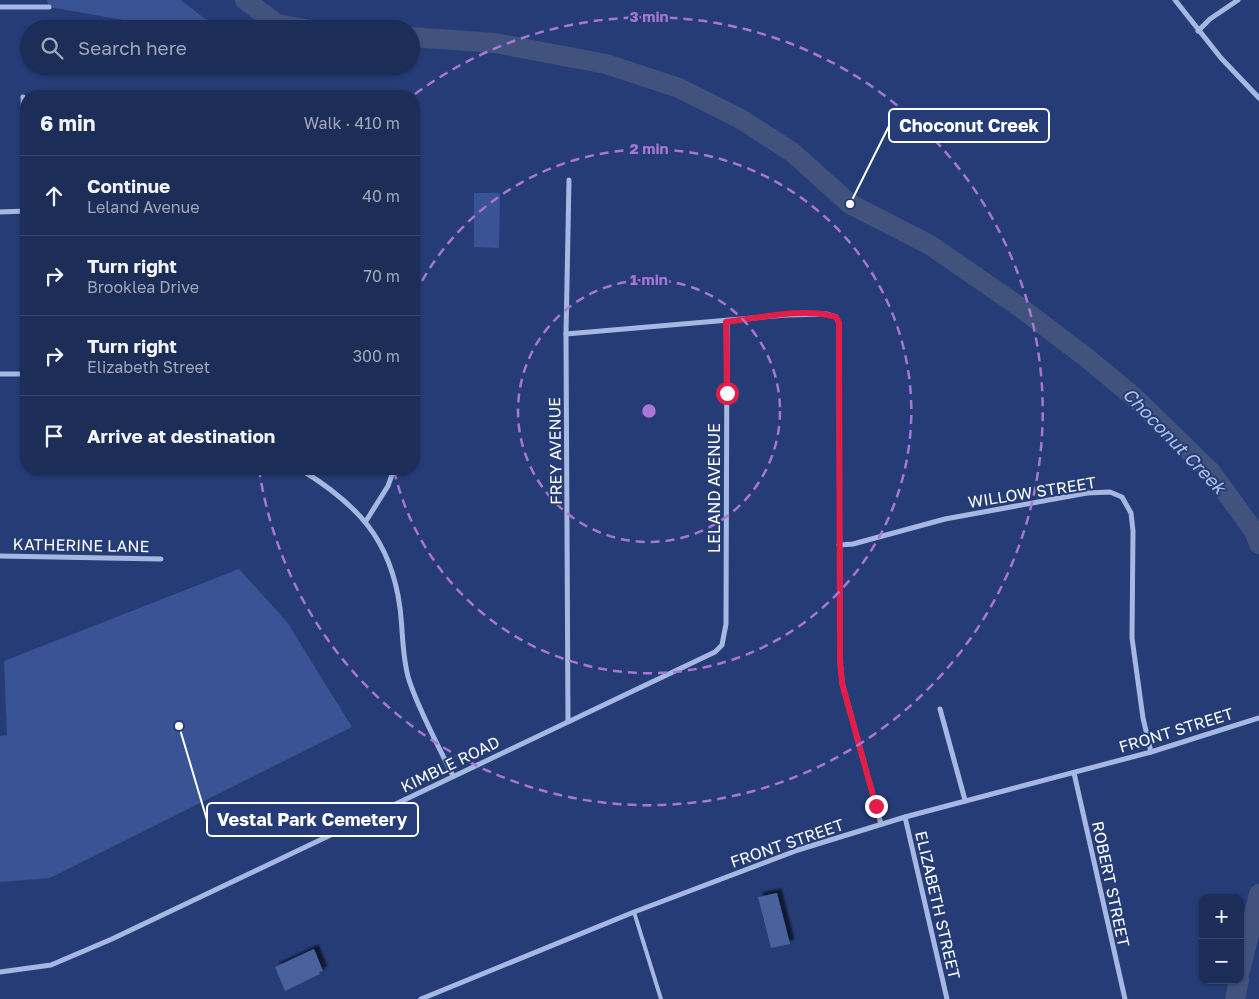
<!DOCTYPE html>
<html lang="en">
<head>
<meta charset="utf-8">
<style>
  body { margin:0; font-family:"Golos Text",sans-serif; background:#25355e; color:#f1f3f6 }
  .controls { position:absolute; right:15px; bottom:15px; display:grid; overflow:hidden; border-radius:10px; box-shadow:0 1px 4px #0004 }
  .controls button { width:45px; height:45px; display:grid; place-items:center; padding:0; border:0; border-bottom:1px solid #3a496e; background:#1c2d58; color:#f1f3f6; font:25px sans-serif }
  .stop { position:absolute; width:15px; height:15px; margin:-11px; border:4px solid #e11d48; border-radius:50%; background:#fff }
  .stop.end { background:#e11d48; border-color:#fff; box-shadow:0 1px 5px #0008 }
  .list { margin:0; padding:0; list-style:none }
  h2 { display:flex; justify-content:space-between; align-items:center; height:65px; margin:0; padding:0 20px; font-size:21px }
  h2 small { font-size:16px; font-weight:400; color:#a0a8ba }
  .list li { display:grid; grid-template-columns:32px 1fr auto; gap:15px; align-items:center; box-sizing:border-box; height:80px; padding:0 20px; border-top:1px solid #3a496e }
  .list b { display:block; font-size:19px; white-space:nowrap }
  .list p { margin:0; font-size:16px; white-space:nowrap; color:#a0a8ba }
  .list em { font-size:16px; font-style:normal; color:#a0a8ba }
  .icon { flex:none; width:28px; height:28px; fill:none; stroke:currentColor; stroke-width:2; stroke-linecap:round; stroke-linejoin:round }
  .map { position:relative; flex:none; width:1259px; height:999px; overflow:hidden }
  .search { position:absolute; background:#1c2d58; box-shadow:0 1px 4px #0004; left:20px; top:20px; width:400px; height:55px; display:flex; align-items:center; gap:12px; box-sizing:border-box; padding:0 18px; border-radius:28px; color:#a0a8ba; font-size:19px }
  .panel { position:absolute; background:#1c2d58; box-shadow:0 1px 4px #0004; left:20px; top:90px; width:400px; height:385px; border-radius:20px }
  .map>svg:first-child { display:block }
</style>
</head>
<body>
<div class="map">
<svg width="1259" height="999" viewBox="0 0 1259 999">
  <defs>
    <filter id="shadow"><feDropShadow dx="4.5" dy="-4.5" stdDeviation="1" flood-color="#0009"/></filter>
  </defs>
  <rect width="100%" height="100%" fill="#253c76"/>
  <g fill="#395394">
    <polygon points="47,0 181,0 218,29 175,29 49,7"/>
    <polygon points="474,193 500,193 499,248 474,247"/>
    <polygon points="239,569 287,622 352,727 50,878 0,882 0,736 7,735 4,661"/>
  </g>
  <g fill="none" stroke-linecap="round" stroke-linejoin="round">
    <g stroke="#41527d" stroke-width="20">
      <polyline points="245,0 277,24 305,29"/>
      <polyline points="411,37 495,43 606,64 679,88 739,118 792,152 850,204 930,245 1017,305 1087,358 1134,397 1211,472 1254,531 1259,544"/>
      <polyline points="1240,971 1259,894"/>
      <polyline points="1235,999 1239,980"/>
    </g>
  </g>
  <g fill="#49629e" filter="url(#shadow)">
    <polygon points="777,893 790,944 771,948 758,897"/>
    <polygon points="314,949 323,971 319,972 320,974 285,991 275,967"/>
  </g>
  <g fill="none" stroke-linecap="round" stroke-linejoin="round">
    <polyline stroke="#a6b8e2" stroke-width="4" points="634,912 661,999"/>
    <g stroke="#a6b8e2" stroke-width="5">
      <polyline points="1175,0 1221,58 1259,98"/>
      <polyline points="0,7 49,7"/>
      <polyline points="1198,31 1210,19 1238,0"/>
      <polyline points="23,97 26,211"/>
      <polyline points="0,212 26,211"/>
      <polyline points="566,334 786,315 826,314 836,317 839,323 840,660 842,683 881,824"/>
      <polyline points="0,374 26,374"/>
      <path d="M300,469C357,504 391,539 400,608C403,631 402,658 409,680C420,713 438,745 453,776"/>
      <polyline points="366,521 388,486 394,469"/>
      <polyline points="839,545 853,544 945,519 1087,493 1110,492 1122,497 1131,513 1133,531 1132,638 1143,718 1151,752"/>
      <polyline points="0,556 161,559"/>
      <polyline points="940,709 965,800"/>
      <polyline points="568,722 566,334 569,180"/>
      <polyline points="1074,773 1125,999"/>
      <polyline points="905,817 947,999"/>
      <polyline points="0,972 51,965 112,939 715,652 722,645 726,624 727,321"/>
      <polyline points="421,999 634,912 798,850 905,817 1151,752 1259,718"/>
    </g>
  </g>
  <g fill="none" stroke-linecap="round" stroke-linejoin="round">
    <path stroke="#e11d48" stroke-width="6" d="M727,393L726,322C758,318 806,307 836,317L839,323L840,660L842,683L876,806"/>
  </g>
  <g fill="none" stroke="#a976d5" stroke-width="2.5" stroke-dasharray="9 6">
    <circle cx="649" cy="411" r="131"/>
    <path d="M415 294A262 262 0 1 1 394 470"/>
    <path d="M415 94A394 394 0 1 1 259 469"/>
  </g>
  <g text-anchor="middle" stroke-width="4" stroke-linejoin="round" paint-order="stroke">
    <g font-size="16" fill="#fff" stroke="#253c76">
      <text transform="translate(555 451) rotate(-91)" y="6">FREY AVENUE</text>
      <text transform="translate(714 488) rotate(-90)" y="6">LELAND AVENUE</text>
      <text transform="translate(1032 492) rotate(-9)" y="6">WILLOW STREET</text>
      <text transform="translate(81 545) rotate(1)" y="6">KATHERINE LANE</text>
      <text transform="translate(1176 730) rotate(-17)" y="6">FRONT STREET</text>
      <text transform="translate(450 764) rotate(-26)" y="6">KIMBLE ROAD</text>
      <text transform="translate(787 843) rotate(-19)" y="6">FRONT STREET</text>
      <text transform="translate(1111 884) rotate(78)" y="6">ROBERT STREET</text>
      <text transform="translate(938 905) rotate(77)" y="6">ELIZABETH STREET</text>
    </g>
    <g font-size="18" font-style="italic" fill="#b1c2eb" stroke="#253c76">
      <text transform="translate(1174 441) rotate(46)" y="6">Choconut Creek</text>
    </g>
  </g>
  <circle cx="649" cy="411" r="8" fill="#a976d5" stroke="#253c76" stroke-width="2.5"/>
  <g font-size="15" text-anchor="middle" font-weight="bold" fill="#a976d5" stroke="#253c76" stroke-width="4" stroke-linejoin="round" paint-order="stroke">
    <text x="649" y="22">3 min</text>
    <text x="649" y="154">2 min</text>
    <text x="649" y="285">1 min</text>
  </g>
  <path fill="none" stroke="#fff" stroke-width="2" d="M850 204L889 126M179 726L207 820"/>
  <g fill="#fff" stroke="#253c76" stroke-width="2">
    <circle cx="850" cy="204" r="5"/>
    <circle cx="179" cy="726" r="5"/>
  </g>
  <g fill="#253c76" stroke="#fff" stroke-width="2">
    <rect x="889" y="109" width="160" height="33" rx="5"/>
    <rect x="207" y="803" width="211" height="33" rx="5"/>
  </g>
  <g font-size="18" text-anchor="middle" font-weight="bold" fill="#fff">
    <text x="969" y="132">Choconut Creek</text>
    <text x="312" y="826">Vestal Park Cemetery</text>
  </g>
</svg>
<div class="controls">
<button>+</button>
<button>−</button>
</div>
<div class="stop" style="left:727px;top:393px"></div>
<div class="stop end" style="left:876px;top:806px"></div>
<div class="search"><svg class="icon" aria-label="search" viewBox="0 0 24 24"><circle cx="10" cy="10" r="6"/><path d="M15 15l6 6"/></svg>Search here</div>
<section class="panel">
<h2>6 min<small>Walk · 410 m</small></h2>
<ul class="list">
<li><svg class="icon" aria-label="ahead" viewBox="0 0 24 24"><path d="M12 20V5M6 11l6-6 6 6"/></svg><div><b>Continue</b><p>Leland Avenue</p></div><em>40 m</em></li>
<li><svg class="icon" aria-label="right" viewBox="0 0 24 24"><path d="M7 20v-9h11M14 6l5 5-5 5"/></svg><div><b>Turn right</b><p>Brooklea Drive</p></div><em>70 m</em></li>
<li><svg class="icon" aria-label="right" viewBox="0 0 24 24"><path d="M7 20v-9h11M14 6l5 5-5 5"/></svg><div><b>Turn right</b><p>Elizabeth Street</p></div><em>300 m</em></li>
<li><svg class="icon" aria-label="arrive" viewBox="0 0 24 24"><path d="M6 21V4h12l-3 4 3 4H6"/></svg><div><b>Arrive at destination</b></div></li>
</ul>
</section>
</div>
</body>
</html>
